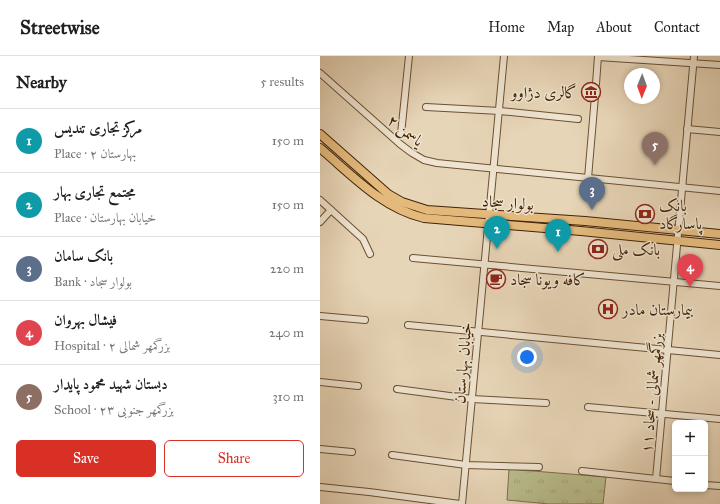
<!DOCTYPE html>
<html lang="en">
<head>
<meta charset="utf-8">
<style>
  body { margin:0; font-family:"IM FELL Great Primer",Amiri,serif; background:#f2f2f2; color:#202124 }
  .controls { position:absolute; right:12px; bottom:12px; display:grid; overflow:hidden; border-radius:6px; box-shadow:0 2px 6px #0003 }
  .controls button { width:36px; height:36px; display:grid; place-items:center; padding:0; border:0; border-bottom:1px solid #e0e0e0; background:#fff; color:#202124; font:20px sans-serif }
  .compass { position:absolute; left:304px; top:12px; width:36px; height:36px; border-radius:50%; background:#fff; box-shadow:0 2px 6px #0003; rotate:181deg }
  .you { position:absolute; left:207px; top:301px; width:14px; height:14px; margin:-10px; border:3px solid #fff; border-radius:50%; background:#1a73e8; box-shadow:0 0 0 6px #1a73e833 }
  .badge { display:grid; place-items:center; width:26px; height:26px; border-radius:50%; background:#d93025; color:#fff; font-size:13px; font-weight:700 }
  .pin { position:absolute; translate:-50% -33px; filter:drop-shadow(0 1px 2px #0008) }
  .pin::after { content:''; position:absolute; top:21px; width:14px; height:12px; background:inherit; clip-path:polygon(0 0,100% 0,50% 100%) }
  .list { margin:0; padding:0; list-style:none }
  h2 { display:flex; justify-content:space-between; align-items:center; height:52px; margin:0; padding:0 16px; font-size:17px }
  h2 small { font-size:13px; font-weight:400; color:#757577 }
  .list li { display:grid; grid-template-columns:26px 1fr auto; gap:12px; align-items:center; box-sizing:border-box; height:64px; padding:0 16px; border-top:1px solid #e0e0e0 }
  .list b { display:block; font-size:15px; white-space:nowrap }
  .list p { margin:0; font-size:13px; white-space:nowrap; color:#757577 }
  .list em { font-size:13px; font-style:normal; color:#757577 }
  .actions { display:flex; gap:8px; padding:12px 16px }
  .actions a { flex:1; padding:9px 0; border:1px solid #d93025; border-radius:6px; text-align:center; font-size:14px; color:#d93025 }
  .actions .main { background:#d93025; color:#fff }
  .map { position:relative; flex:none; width:400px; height:448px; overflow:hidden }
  header { display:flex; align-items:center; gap:24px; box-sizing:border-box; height:56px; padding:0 20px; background:#fff; border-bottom:1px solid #e0e0e0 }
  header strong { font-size:19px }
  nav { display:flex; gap:22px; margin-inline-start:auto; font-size:14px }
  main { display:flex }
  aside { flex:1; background:#fff }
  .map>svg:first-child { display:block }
</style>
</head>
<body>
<header>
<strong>Streetwise</strong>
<nav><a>Home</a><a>Map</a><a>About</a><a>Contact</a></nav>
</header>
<main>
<aside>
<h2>Nearby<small>5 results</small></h2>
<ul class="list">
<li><span class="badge" style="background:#0f9aa8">1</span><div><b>مرکز تجاری تندیس</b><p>Place · بهارستان ۲</p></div><em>150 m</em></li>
<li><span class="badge" style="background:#0f9aa8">2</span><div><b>مجتمع تجاری بهار</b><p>Place · خیابان بهارستان</p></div><em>150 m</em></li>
<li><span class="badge" style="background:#5c6f8a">3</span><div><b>بانک سامان</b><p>Bank · بولوار سجاد</p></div><em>220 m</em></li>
<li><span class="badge" style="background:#e0444e">4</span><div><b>فیشال بهروان</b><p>Hospital · بزرگمهر شمالی ۲</p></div><em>240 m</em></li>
<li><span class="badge" style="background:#8d6e63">5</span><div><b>دبستان شهید محمود پایدار</b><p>School · بزرگمهر جنوبی ۲۳</p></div><em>310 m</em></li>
</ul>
<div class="actions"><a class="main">Save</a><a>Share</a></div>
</aside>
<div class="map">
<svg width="400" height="448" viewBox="0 0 400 448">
  <defs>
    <pattern id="park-tufts" width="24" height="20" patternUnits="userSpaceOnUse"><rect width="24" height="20" fill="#b9bc8c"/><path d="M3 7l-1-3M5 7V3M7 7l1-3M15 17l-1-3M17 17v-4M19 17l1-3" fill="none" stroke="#a0a177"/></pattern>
  </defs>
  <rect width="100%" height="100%" fill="#e7d5b7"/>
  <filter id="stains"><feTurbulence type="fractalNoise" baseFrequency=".005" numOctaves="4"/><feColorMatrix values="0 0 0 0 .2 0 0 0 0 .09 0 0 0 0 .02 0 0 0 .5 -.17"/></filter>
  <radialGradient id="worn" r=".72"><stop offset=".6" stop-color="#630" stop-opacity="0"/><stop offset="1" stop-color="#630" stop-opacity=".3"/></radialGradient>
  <polygon fill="url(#park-tufts)" stroke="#7e704a" points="189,413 286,421 283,448 229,448 187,444"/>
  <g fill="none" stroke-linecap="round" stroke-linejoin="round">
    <g stroke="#6b5034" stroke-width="8">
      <g id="minor">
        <polyline points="278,1 400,9"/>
        <polyline points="0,17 80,88 92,97 104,104 117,107 400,135"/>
        <polyline points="276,28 278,0"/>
        <polyline points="106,51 180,55 258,63"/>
        <polyline points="367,73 400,76"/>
        <polyline points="81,78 89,0"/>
        <polyline points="268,122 275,40"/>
        <polyline points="0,144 43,183 50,198"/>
        <polyline points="0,166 11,154"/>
        <polyline points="93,202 400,230"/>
        <polyline points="0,260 45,264"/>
        <polyline points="88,269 400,299"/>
        <polyline points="0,326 38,330"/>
        <polyline points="77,333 152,343 226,347"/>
        <polyline points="268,351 400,363"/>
        <polyline points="0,393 32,396"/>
        <polyline points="72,399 146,409 219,411"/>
        <polyline points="262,415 355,425"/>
        <polyline points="336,423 374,0"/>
        <polyline points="385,429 400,430"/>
        <polyline points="0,431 49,436 140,448"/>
        <polyline points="142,448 184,0"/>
      </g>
    </g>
    <g stroke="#422309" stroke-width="10">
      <g id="major">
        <polyline points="0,78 68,138 82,146 107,154 265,165 400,178"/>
        <path d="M0,92C32,119 62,152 104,162L261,175L400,189"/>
      </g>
    </g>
    <use href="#minor" stroke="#efe4d0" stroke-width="6"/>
    <use href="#major" stroke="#e4ba7c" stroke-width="8"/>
  </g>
  <defs>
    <g id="museum-ring" transform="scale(1)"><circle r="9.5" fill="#efe4d0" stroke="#8f2418" stroke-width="1.5"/><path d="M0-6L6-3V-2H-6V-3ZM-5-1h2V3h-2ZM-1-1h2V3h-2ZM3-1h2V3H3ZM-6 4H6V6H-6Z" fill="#8f2418"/></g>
    <g id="bank-ring" transform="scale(1)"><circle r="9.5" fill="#efe4d0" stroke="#8f2418" stroke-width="1.5"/><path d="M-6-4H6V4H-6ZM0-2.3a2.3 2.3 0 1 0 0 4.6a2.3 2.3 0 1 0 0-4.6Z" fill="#8f2418"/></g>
    <g id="cafe-ring" transform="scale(1)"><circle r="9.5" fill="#efe4d0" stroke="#8f2418" stroke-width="1.5"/><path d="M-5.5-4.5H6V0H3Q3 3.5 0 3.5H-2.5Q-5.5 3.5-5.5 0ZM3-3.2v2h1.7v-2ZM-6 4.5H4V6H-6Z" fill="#8f2418"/></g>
    <g id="hospital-ring" transform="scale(1)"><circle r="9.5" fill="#efe4d0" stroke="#8f2418" stroke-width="1.5"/><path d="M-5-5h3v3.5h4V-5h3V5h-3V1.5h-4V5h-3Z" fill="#8f2418"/></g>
  </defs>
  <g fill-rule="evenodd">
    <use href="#museum-ring" x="271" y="36"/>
    <use href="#bank-ring" x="325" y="158"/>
    <use href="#bank-ring" x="278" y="193"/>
    <use href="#cafe-ring" x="176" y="223"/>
    <use href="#hospital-ring" x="288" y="253"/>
  </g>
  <g text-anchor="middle" stroke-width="3" stroke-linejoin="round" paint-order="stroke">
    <g font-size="16" fill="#422309" stroke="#efe4d0" text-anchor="start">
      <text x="257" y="42" text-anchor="end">گالری دژاوو</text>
      <text x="339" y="155">بانک<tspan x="339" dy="18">پاسارگاد</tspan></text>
      <text x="292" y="199">بانک ملی</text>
      <text x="190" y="229">کافه ویونا سجاد</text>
      <text x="302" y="259">بیمارستان مادر</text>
    </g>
    <g font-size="16" fill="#422309" stroke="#efe4d0">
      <text transform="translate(86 74) rotate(38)" y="6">یاسمن ۲</text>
      <text transform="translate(188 146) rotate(4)" y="6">بولوار سجاد</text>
      <text transform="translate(142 307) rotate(-85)" y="6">خیابان بهارستان</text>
      <text transform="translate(331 337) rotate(-85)" y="6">بزرگمهر شمالی - سجاد ۱۱</text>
    </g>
  </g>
  <rect width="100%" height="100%" filter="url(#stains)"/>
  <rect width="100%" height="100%" fill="url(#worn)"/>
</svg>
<div class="controls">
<button>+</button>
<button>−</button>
</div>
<svg class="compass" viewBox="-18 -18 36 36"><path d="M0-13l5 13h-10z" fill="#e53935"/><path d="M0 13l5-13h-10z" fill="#757577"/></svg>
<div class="you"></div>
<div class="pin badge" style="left:238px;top:196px;background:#0f9aa8">1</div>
<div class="pin badge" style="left:177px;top:193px;background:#0f9aa8">2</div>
<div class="pin badge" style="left:272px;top:154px;background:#5c6f8a">3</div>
<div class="pin badge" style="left:370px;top:231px;background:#e0444e">4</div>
<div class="pin badge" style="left:335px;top:109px;background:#8d6e63">5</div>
</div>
</main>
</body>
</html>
